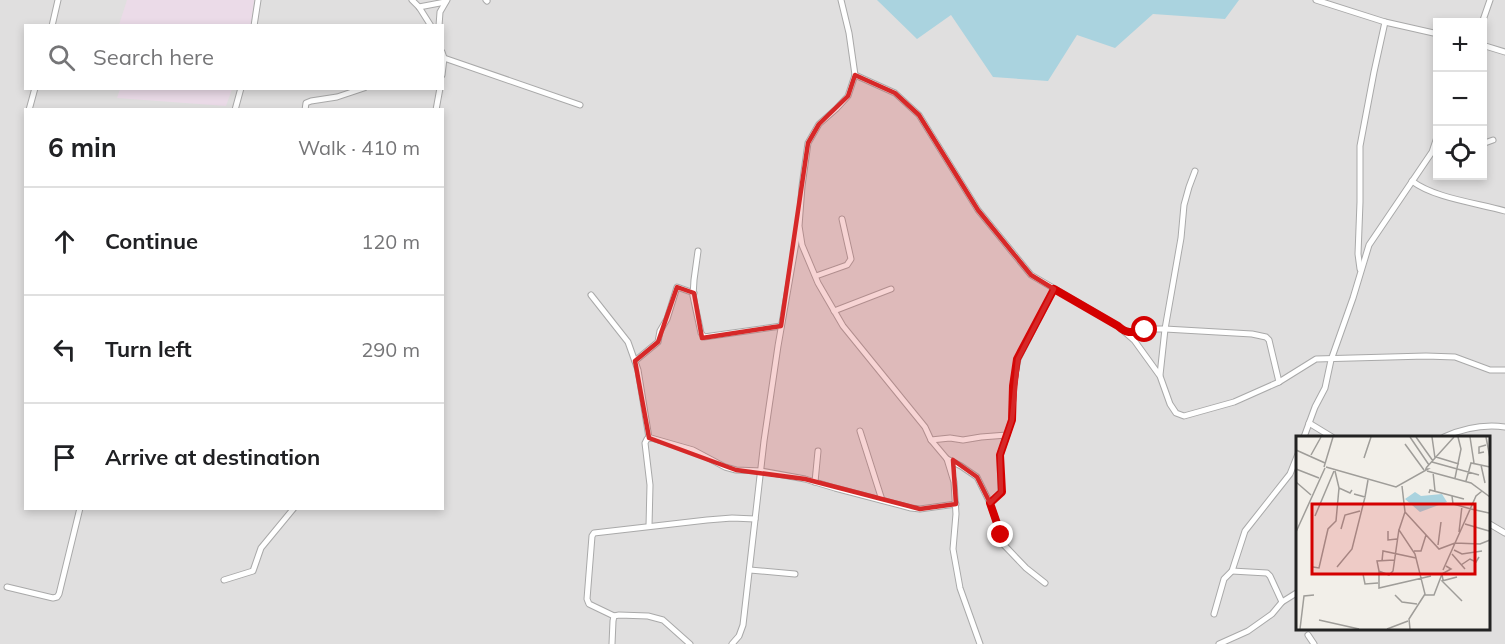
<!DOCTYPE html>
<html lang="en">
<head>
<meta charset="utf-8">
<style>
  body { margin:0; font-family:Mulish,sans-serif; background:#f2f2f2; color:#202124 }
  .controls { position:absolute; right:18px; top:18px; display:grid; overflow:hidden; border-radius:0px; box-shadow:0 3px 9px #0003 }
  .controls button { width:54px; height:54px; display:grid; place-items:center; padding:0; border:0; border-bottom:2px solid #e0e0e0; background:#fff; color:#202124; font:30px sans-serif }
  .stop { position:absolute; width:18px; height:18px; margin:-14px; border:4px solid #d40000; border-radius:50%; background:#fff }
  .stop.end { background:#d40000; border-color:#fff; box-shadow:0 2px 6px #0008 }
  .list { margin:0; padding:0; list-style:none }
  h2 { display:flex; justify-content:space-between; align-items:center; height:78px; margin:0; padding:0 24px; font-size:26px }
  h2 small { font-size:20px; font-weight:400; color:#757577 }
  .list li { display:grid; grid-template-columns:39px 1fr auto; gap:18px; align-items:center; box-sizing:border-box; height:108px; padding:0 24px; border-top:2px solid #e0e0e0 }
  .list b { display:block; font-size:22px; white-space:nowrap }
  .list em { font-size:20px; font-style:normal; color:#757577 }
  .icon { flex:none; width:33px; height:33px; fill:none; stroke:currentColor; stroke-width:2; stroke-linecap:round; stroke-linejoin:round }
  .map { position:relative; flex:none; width:1505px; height:644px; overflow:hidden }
  .search { position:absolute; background:#fff; box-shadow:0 3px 9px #0003; left:24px; top:24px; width:420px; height:66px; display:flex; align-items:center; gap:15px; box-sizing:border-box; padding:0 21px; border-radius:0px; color:#757577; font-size:22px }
  .panel { position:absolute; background:#fff; box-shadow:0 3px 9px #0003; left:24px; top:108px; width:420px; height:402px; border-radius:0px }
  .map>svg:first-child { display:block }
</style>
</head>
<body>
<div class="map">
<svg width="1505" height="644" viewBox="0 0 1505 644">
  <rect width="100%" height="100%" fill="#f2efe9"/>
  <path fill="#e0dfdf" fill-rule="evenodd" d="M0,0H1505V644H0ZM1438,22H1482V176H1438ZM26,26H442V88H26ZM26,110H442V508H26ZM1298,437H1488V628H1298Z"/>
  <g fill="#ebdbe8">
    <polygon points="127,0 254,0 251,25 119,25"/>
    <polygon points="120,89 120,88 232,89 226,106 117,98"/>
  </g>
  <polygon fill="#aad3df" points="877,0 1239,0 1225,19 1153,14 1115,48 1077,35 1048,81 993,77 951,15 917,39"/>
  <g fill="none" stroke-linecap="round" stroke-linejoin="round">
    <g stroke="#a9a9a9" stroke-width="7">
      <g id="minor">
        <polyline points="412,0 419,7 431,26"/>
        <polyline points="486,0 487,1"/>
        <polyline points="841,0 849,33 855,75 848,96 836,109 819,124 808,143 802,186 799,226 802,245 818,283 843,326 925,427 931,440 947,459 954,482 956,514 953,549 960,588 980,644"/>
        <polyline points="1316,0 1385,22 1438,34"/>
        <polyline points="419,7 445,2"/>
        <polyline points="1482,23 1490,0"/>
        <polyline points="52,26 58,0"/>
        <polyline points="254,26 258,0"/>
        <polyline points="439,26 440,12 447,0"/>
        <polyline points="1482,45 1505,52"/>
        <polyline points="442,52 444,58 442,75"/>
        <polyline points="444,58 580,105"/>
        <polyline points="855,75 895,93 919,115 978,210 1031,275 1118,326 1134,340 1160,376 1170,404 1176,413 1184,416 1234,402 1279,382 1316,359 1426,356 1455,357 1490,370 1505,370"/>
        <polyline points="29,110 35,88"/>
        <polyline points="235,110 241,88"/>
        <polyline points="305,110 306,103 311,101 337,97 364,88"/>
        <polyline points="436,110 440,88"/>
        <polyline points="1482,144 1493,140"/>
        <path d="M1412,181C1434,198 1477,203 1505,211"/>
        <polyline points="698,251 694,280 693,296 701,333 704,337 781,326"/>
        <polyline points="1360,269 1358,254 1360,202 1360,146 1374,72 1385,22"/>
        <polyline points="816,276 847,265 851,259 842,219"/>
        <polyline points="591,295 628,342 638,370 649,438"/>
        <polyline points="834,311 891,289"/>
        <polyline points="1126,331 1134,332 1145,329 1165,329 1252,334 1266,337 1269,340 1279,382"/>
        <polyline points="635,361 658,342 660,331 667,319 677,287 694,293"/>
        <polyline points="1160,375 1165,329 1181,238 1184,205 1189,187 1195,171"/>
        <polyline points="1309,423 1332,437"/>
        <polyline points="860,431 882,500"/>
        <polyline points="1304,437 1315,407 1325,388 1331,360 1353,298 1369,245 1432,152 1438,134"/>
        <path d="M1444,437C1464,428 1483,424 1505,427"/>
        <polyline points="931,440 950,438 963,440 981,437 1007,435 1012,420 1013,386 1018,359 1054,289"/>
        <polyline points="947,459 961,466 977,477 990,503 1004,545 1026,568 1045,583"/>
        <polyline points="815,482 818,451"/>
        <polyline points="990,503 1001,492 1000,455 1007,435"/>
        <polyline points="1488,523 1505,533"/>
        <polyline points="649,526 650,485 645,443 647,439 651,438 693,450 725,467 736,470 761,471 805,479 835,488 911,508 920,509 956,504"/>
        <polyline points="750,570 795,574"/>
        <polyline points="224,580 253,571 261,548 294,508"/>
        <polyline points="7,587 53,598 57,597 59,594 80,508"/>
        <polyline points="1282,602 1298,592"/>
        <polyline points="1214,614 1224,579 1232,571 1245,531 1290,474 1298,454"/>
        <polyline points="614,616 589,604 587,599 592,536 594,533 707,520 732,518 755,519"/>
        <polyline points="1308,635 1314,644"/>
        <polyline points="612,644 613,621 614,616 619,615 648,616 663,620 690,644"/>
        <polyline points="732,644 739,636 743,625 764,441 778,346 798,231"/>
        <polyline points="1219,644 1248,631 1272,614 1282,602 1270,576 1267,573 1232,571"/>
      </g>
    </g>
    <use href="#minor" stroke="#fff" stroke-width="5"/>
  </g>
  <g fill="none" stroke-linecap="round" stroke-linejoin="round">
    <path stroke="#d40000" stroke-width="8" d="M1001,535L990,503L1002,492L1000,455L1012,420L1013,386L1017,359L1054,289L1118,326C1128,335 1133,332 1145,330"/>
  </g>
  <path fill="#d62828" fill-opacity="0.2" stroke="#d62828" stroke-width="4.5" stroke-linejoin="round" d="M855,75L895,93L919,115L978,210L1031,275L1054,289L1018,359L1012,420L1000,455L1001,492L990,503L977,477L953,460L956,504L920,509L805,479L736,470L649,438L635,361L658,342L677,287L694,293L702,338L781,326L808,143L819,124L848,96Z"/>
  <g transform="translate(1296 436)">
    <rect width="194" height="194" fill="#f2efe9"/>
    <path d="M119,56L125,60L146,58L151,66L124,76L109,63Z" fill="#aad3df"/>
    <path fill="none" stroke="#9f9d99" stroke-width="1.5" d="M114,1L133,29M120,1L137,25M136,1L139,22M174,1L178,27M190,1L194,22M109,8L128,34M0,14L29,27M188,16L183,17V11L190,9M15,19L25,1M140,21L163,28M68,22L75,1M136,26L183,39M185,29L189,47M28,31L37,1M30,31L100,51L132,33H129M130,32L158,1M0,33L23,42M39,35L43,52L54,57L56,54M131,35L175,47L194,61M137,36L139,55M159,42L165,13L162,1M170,45L175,27L194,31M0,46L15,59M106,50L109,76L103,94L119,118L129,158L113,183L114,193M133,57L134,54L168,63M58,58L69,61L72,44M156,60L157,68L175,73M175,73L193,77M109,76L143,113L159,107L184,108L194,104M19,80L38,35M169,88L193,95M45,93L49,79L64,75M103,93L97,135L93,139L83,135V152L135,140M92,95V104L101,103M0,96L29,32M163,96L166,70M142,109L145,86M158,114L166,118L186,115M118,115H125L130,99M156,118L169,133M86,125L87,115L120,122M165,129L174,123L180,126L183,121M17,131L23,132L32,93L40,85L43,52M41,131L56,113L69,61M147,134L180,60L186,55M83,135L81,125L98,124M67,138L69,148L82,147M161,141L146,145L166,165M147,144L146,138L155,133L150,130M99,159L106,166L121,168M129,159H138L146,138M23,184L63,193M4,193L8,160L18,159M91,193L112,185"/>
    <path fill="#d40000" fill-opacity="0.15" stroke="#d40000" stroke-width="3" d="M16,68H179V138H16Z"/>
    <rect width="194" height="194" fill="none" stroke="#222" stroke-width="3"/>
  </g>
</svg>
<div class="controls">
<button>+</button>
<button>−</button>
<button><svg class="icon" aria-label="locate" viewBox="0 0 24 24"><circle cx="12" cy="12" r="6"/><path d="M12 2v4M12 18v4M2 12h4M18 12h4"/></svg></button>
</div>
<div class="stop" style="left:1145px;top:330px"></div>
<div class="stop end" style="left:1001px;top:535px"></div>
<div class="search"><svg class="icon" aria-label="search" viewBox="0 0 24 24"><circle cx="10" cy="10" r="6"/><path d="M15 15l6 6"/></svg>Search here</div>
<section class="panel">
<h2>6 min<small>Walk · 410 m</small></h2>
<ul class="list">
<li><svg class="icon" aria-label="ahead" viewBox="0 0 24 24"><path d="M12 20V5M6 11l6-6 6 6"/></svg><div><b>Continue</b></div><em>120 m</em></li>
<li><svg class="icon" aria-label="left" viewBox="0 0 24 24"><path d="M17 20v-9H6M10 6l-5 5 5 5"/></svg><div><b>Turn left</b></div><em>290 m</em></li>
<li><svg class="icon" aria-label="arrive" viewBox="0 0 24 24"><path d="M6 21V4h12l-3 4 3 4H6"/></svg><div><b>Arrive at destination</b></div></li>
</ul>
</section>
</div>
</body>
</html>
